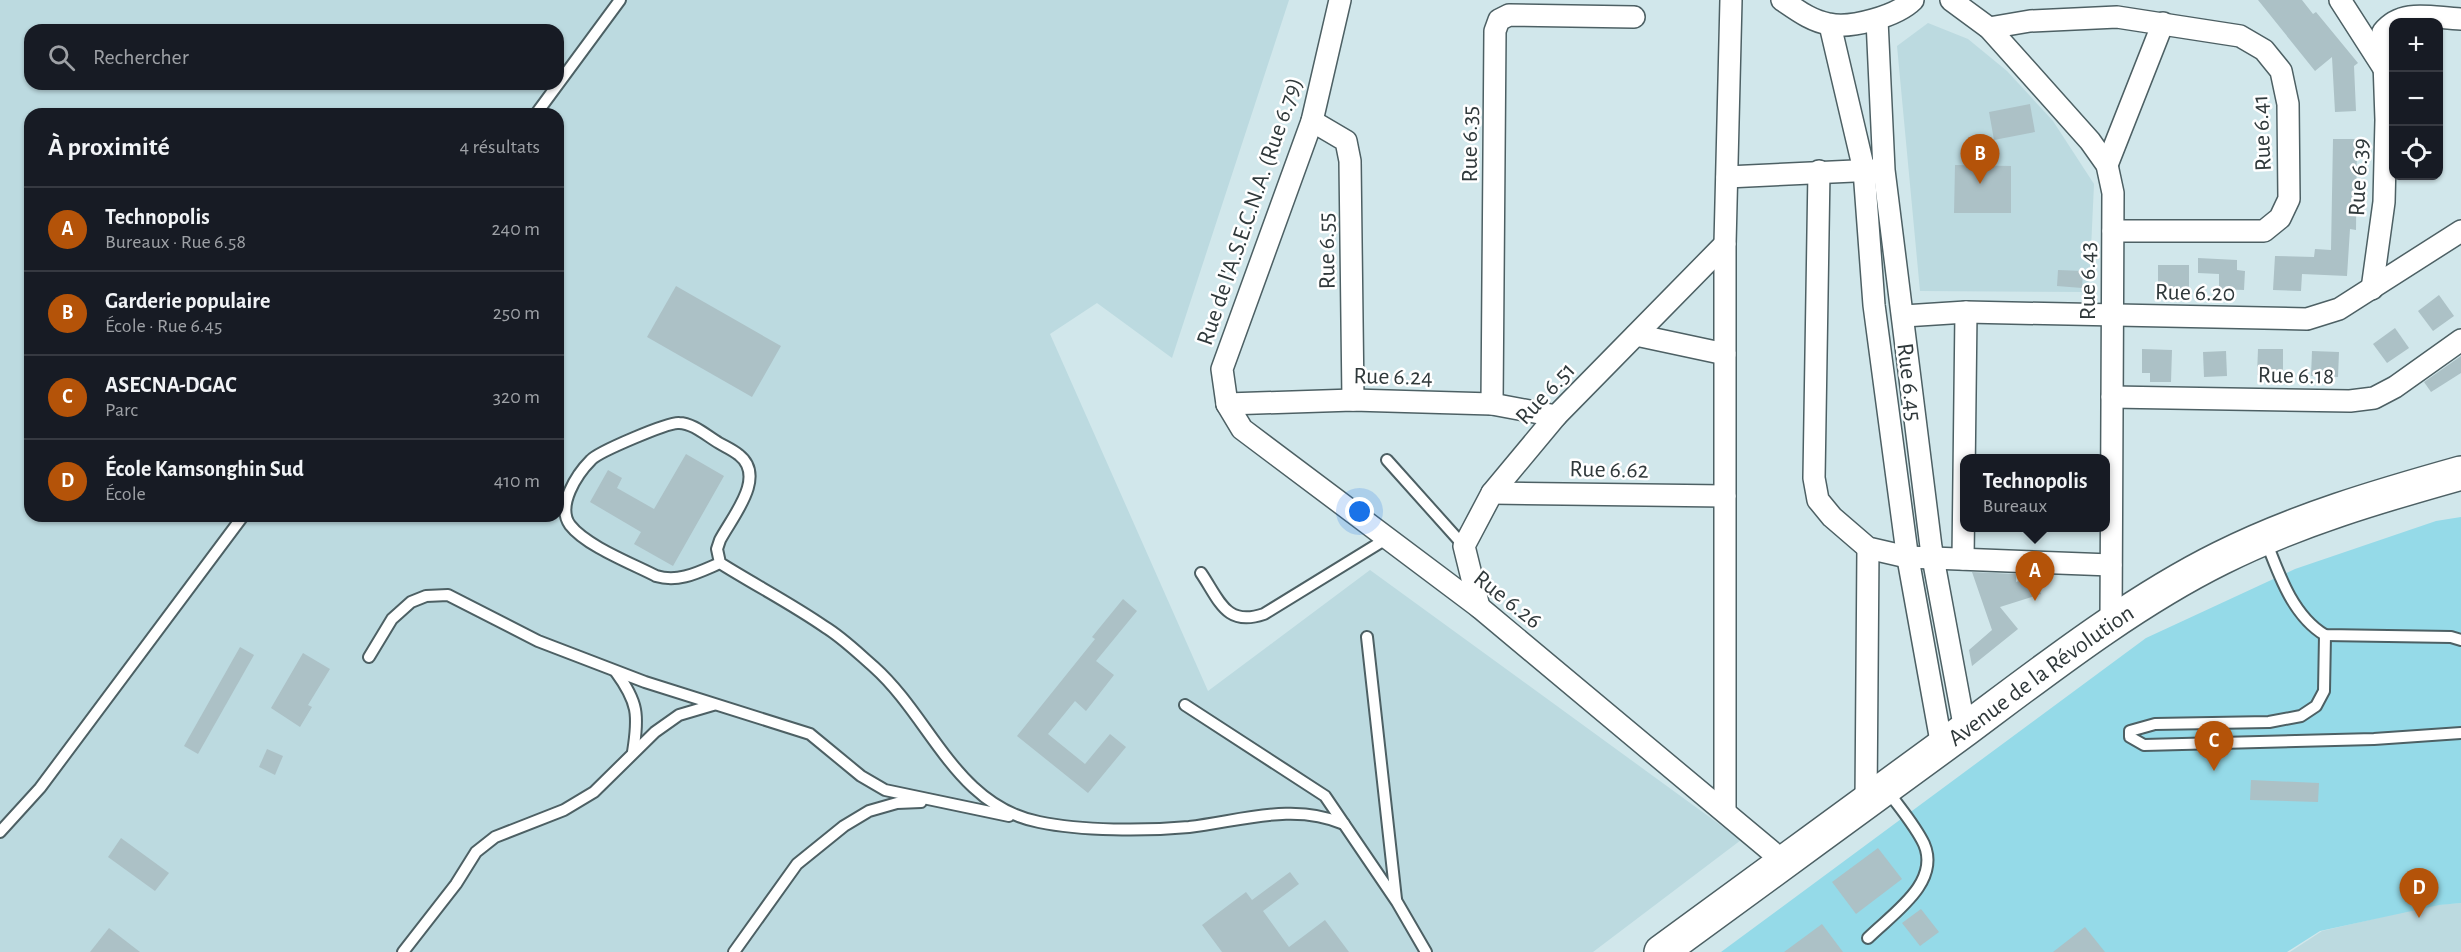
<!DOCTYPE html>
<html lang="fr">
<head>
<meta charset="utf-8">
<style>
  body { margin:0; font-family:"Alegreya Sans",sans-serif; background:#242831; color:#f1f3f6 }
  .controls { position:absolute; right:18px; top:18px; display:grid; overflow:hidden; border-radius:12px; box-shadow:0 2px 4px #0004 }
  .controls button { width:54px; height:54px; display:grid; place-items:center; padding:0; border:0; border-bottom:2px solid #363941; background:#171b24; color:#f1f3f6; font:30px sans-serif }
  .you { position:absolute; left:1360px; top:512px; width:21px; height:21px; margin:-15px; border:4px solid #fff; border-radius:50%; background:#1a73e8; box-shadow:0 0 0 9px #1a73e833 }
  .badge { display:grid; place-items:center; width:39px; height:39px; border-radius:50%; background:#b45309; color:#fff; font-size:20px; font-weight:700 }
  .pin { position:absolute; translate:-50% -50px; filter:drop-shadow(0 2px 3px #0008) }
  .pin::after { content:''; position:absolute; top:32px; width:21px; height:18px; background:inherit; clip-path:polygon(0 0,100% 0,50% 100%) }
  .popup { position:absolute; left:1960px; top:454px; width:150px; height:78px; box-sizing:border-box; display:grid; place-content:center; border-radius:12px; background:#171b24; filter:drop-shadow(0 2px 4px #0005); font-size:20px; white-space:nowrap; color:#9ea1a6 }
  .popup b { font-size:22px; color:#f1f3f6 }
  .popup::after { content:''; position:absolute; left:50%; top:100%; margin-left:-12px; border:12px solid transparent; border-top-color:#171b24 }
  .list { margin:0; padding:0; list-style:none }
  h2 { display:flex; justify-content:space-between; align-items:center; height:78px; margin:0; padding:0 24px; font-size:26px }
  h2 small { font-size:20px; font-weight:400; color:#9ea1a6 }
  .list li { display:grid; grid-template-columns:39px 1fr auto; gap:18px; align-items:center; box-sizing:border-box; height:84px; padding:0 24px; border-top:2px solid #363941 }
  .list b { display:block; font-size:22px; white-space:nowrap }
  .list p { margin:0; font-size:20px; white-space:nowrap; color:#9ea1a6 }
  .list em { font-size:20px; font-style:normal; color:#9ea1a6 }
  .icon { flex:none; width:33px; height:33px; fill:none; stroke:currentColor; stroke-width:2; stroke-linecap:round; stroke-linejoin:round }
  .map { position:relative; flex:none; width:2461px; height:952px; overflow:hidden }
  .search { position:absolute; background:#171b24; box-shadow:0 2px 4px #0004; left:24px; top:24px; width:540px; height:66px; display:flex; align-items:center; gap:15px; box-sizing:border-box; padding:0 21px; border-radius:18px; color:#9ea1a6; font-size:22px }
  .panel { position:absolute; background:#171b24; box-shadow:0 2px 4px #0004; left:24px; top:108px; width:540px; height:414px; border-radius:18px }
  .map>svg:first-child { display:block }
</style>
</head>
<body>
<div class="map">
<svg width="2461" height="952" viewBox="0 0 2461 952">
  <rect width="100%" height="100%" fill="#d1e7eb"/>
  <g fill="#bcdae0" fill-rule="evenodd">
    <path d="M0,0H1289L1172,358L1097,303L1050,334L1208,691L1370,570L1741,840L1593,952H0ZM30,30H558V84H30ZM30,114H558V516H30Z"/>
    <polygon points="1928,23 1968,39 2007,71 2053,121 2094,184 2089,292 1920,291 1897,46"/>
    <polygon points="2461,903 2461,952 2290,952 2322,931 2433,905"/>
  </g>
  <polygon fill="#95dae8" points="2461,517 2461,903 2439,905 2320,931 2287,952 1721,952 2146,638 2295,569 2436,521"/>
  <g fill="#acc1c6">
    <polygon points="2258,0 2302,0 2313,14 2316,12 2358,63 2354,66 2356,111 2335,112 2332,57 2315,71"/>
    <polygon points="2030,104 2035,132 1994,140 1989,112"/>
    <polygon points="2333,139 2357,139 2356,230 2350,229 2347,276 2302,274 2301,291 2273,290 2275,256 2314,257 2315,249 2331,250"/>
    <polygon points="1955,165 2011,166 2011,213 1954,213"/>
    <polygon points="2198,258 2237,260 2237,270 2245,271 2244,290 2219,289 2219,274 2198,273"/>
    <rect x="2158" y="265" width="31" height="24"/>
    <polygon points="2058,270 2083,271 2082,288 2057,286"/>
    <polygon points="676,286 781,346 752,397 647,337"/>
    <polygon points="2439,295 2454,316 2433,331 2418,311"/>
    <polygon points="2395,328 2409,348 2387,363 2373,344"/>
    <polygon points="2142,349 2172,350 2171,382 2150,382 2150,373 2142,373"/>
    <polygon points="2258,349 2283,349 2283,375 2257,375"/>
    <polygon points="2226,351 2227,376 2204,377 2203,352"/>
    <polygon points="2312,351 2339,352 2338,377 2311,376"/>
    <polygon points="2461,356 2461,373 2431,392 2424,382"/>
    <polygon points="686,454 724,476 673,566 634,544 641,532 590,502 608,470 622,478 617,488 654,509"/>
    <polygon points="1972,572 2016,574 2016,582 2035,576 2041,594 2000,607 2018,629 1972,666 1969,650 1992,630"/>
    <polygon points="1123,599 1137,611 1096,661 1114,675 1086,711 1075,701 1048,734 1085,764 1110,734 1126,747 1088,793 1017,736 1095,639 1092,637"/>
    <polygon points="240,647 254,655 198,754 184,746"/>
    <polygon points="303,653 330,669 308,705 312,707 300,727 271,708"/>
    <polygon points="267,749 283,756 275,775 259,767"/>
    <polygon points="2251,780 2319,783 2318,802 2250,800"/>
    <polygon points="121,838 169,873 155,891 108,857"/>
    <polygon points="1878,848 1902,879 1856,914 1832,882"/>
    <polygon points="1290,872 1299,884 1263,911 1289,947 1325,920 1349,952 1222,952 1202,925 1246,892 1252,900"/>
    <polygon points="1921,909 1939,932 1920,946 1902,923"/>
    <polygon points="1822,924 1843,952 1784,952"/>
    <polygon points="2085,927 2105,952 2053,952"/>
    <polygon points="109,928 140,952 90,952"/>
  </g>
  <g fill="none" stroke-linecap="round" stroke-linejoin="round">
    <g stroke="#4d6064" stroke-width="14">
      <g id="lane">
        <polyline points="536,114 620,0"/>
        <polyline points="1387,460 1464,546"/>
        <path d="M2266,541C2279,575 2293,616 2325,635L2451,637L2461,640"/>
        <path d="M720,563L717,549L720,540C732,517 767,477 739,455C733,450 726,447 719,443C707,436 693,423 679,423C668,422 598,452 591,460C577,474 556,506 570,525C586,546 633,564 656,576C679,583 699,572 720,563C755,585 792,604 825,627C843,638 859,654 874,667C931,718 956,806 1039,822C1082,831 1145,831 1189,827C1241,821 1294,802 1344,824"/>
        <path d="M1201,573C1220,601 1226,627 1264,614L1386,539"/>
        <polyline points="2325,635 2324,691 2316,706 2301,716 2269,722 2155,724 2130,731 2130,737 2144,745 2374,739 2461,733"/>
        <polyline points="1367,637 1396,899"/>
        <polyline points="369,657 392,619 411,602 426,596 448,595 538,641 645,682 810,734 861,776 885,790 1009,816"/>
        <path d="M616,672C638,702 639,715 633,752"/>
        <polyline points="1185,705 1325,796 1397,902 1426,952"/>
        <polyline points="0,832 40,788 243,516"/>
        <path d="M1868,938C1892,914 1941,883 1924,844C1915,825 1899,807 1887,790"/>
        <polyline points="403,952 456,884 476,852 495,837 564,810 594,792 655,732 679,715 713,705"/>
        <polyline points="734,952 797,864 844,826 869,811 897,803 921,802"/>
      </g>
    </g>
    <g stroke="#4d6064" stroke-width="24">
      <g id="street">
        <polyline points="1340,0 1312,121 1222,369 1227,404 1242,429 1479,607 1783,861"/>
        <path d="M1782,0C1797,10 1811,21 1829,24C1851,29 1897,16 1913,0"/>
        <polyline points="1951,0 1989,28 2090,141 2107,165 2113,193 2111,625"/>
        <polyline points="2340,0 2383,67"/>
        <polyline points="1877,20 1884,170 1931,547 1965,730"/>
        <polyline points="1830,25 1864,170 1874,305 1907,553 1942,747"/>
        <polyline points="1989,28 2030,21 2117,17 2240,36 2264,50 2281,71 2288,104 2289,199 2280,218 2264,231 2113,231"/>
        <polyline points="1312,121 1346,141 1350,161 1353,400"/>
        <polyline points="2107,165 2163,23"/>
        <polyline points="1819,171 1814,478 1818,500 1832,517 1868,548 1907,557 2111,565"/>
        <polyline points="1727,177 1876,170"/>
        <path d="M2372,289L2384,202L2386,120L2383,32C2402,8 2432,18 2461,19"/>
        <polyline points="1904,316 1966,312 2307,319 2339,309 2461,231"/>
        <polyline points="1636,335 1725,354"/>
        <polyline points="2112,397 2350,401 2374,398 2395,387 2461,340"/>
        <polyline points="1227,404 1353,400 1492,404 1556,416"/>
        <polyline points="1492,404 1495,31 1499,20 1509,15 1634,17"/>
        <polyline points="1492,493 1725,496"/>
        <polyline points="1963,559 1966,312"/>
        <polyline points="1479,607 1464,546 1492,493 1556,416 1725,244"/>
        <polyline points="1866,802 1868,548"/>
        <polyline points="1725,810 1725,244 1731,0"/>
      </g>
    </g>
    <g stroke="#4d6064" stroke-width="36">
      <g id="primary">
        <path id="s1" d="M1661,952C1762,877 1865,804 1966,729C2045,670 2132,602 2221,558C2297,520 2379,496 2461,473"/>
      </g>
    </g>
    <use href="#lane" stroke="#fff" stroke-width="10"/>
    <use href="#street" stroke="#fff" stroke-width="21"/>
    <use href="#primary" stroke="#fff" stroke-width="33"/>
  </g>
  <g text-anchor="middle" stroke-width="5" stroke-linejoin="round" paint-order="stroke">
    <g font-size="24" fill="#30393b" stroke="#fff">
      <text transform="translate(2261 133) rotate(-93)" y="8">Rue 6.41</text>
      <text transform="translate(1469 144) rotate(-90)" y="8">Rue 6.35</text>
      <text transform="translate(2358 177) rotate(-87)" y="8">Rue 6.39</text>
      <text transform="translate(1249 211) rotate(-71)" y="8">Rue de l'A.S.E.C.N.A. (Rue 6.79)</text>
      <text transform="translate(1326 251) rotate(-91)" y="8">Rue 6.55</text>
      <text transform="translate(2087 281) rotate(-90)" y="8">Rue 6.43</text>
      <text transform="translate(2195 292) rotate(1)" y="8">Rue 6.20</text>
      <text transform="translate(2296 375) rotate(1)" y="8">Rue 6.18</text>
      <text transform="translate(1393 376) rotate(1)" y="8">Rue 6.24</text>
      <text transform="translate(1910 382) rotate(83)" y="8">Rue 6.45</text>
      <text transform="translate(1545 393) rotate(-47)" y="8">Rue 6.51</text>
      <text transform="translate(1609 469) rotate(1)" y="8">Rue 6.62</text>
      <text transform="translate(1508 599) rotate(38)" y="8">Rue 6.26</text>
      <text dy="8" stroke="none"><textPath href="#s1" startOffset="470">Avenue de la Révolution</textPath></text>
    </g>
  </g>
</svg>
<div class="controls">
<button>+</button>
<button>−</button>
<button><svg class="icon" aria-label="locate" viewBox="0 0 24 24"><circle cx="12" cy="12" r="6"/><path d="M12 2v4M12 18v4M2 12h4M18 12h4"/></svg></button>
</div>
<div class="you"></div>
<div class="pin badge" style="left:2035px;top:601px">A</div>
<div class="popup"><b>Technopolis</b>Bureaux</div>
<div class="pin badge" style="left:1980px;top:184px">B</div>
<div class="pin badge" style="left:2214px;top:771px">C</div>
<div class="pin badge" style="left:2419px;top:918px">D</div>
<div class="search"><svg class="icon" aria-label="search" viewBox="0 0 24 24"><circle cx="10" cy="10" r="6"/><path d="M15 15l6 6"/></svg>Rechercher</div>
<section class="panel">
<h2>À proximité<small>4 résultats</small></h2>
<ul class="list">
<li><span class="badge">A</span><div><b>Technopolis</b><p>Bureaux · Rue 6.58</p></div><em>240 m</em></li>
<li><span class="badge">B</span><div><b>Garderie populaire</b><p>École · Rue 6.45</p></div><em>250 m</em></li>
<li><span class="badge">C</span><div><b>ASECNA-DGAC</b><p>Parc</p></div><em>320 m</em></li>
<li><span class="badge">D</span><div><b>École Kamsonghin Sud</b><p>École</p></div><em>410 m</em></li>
</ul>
</section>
</div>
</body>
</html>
